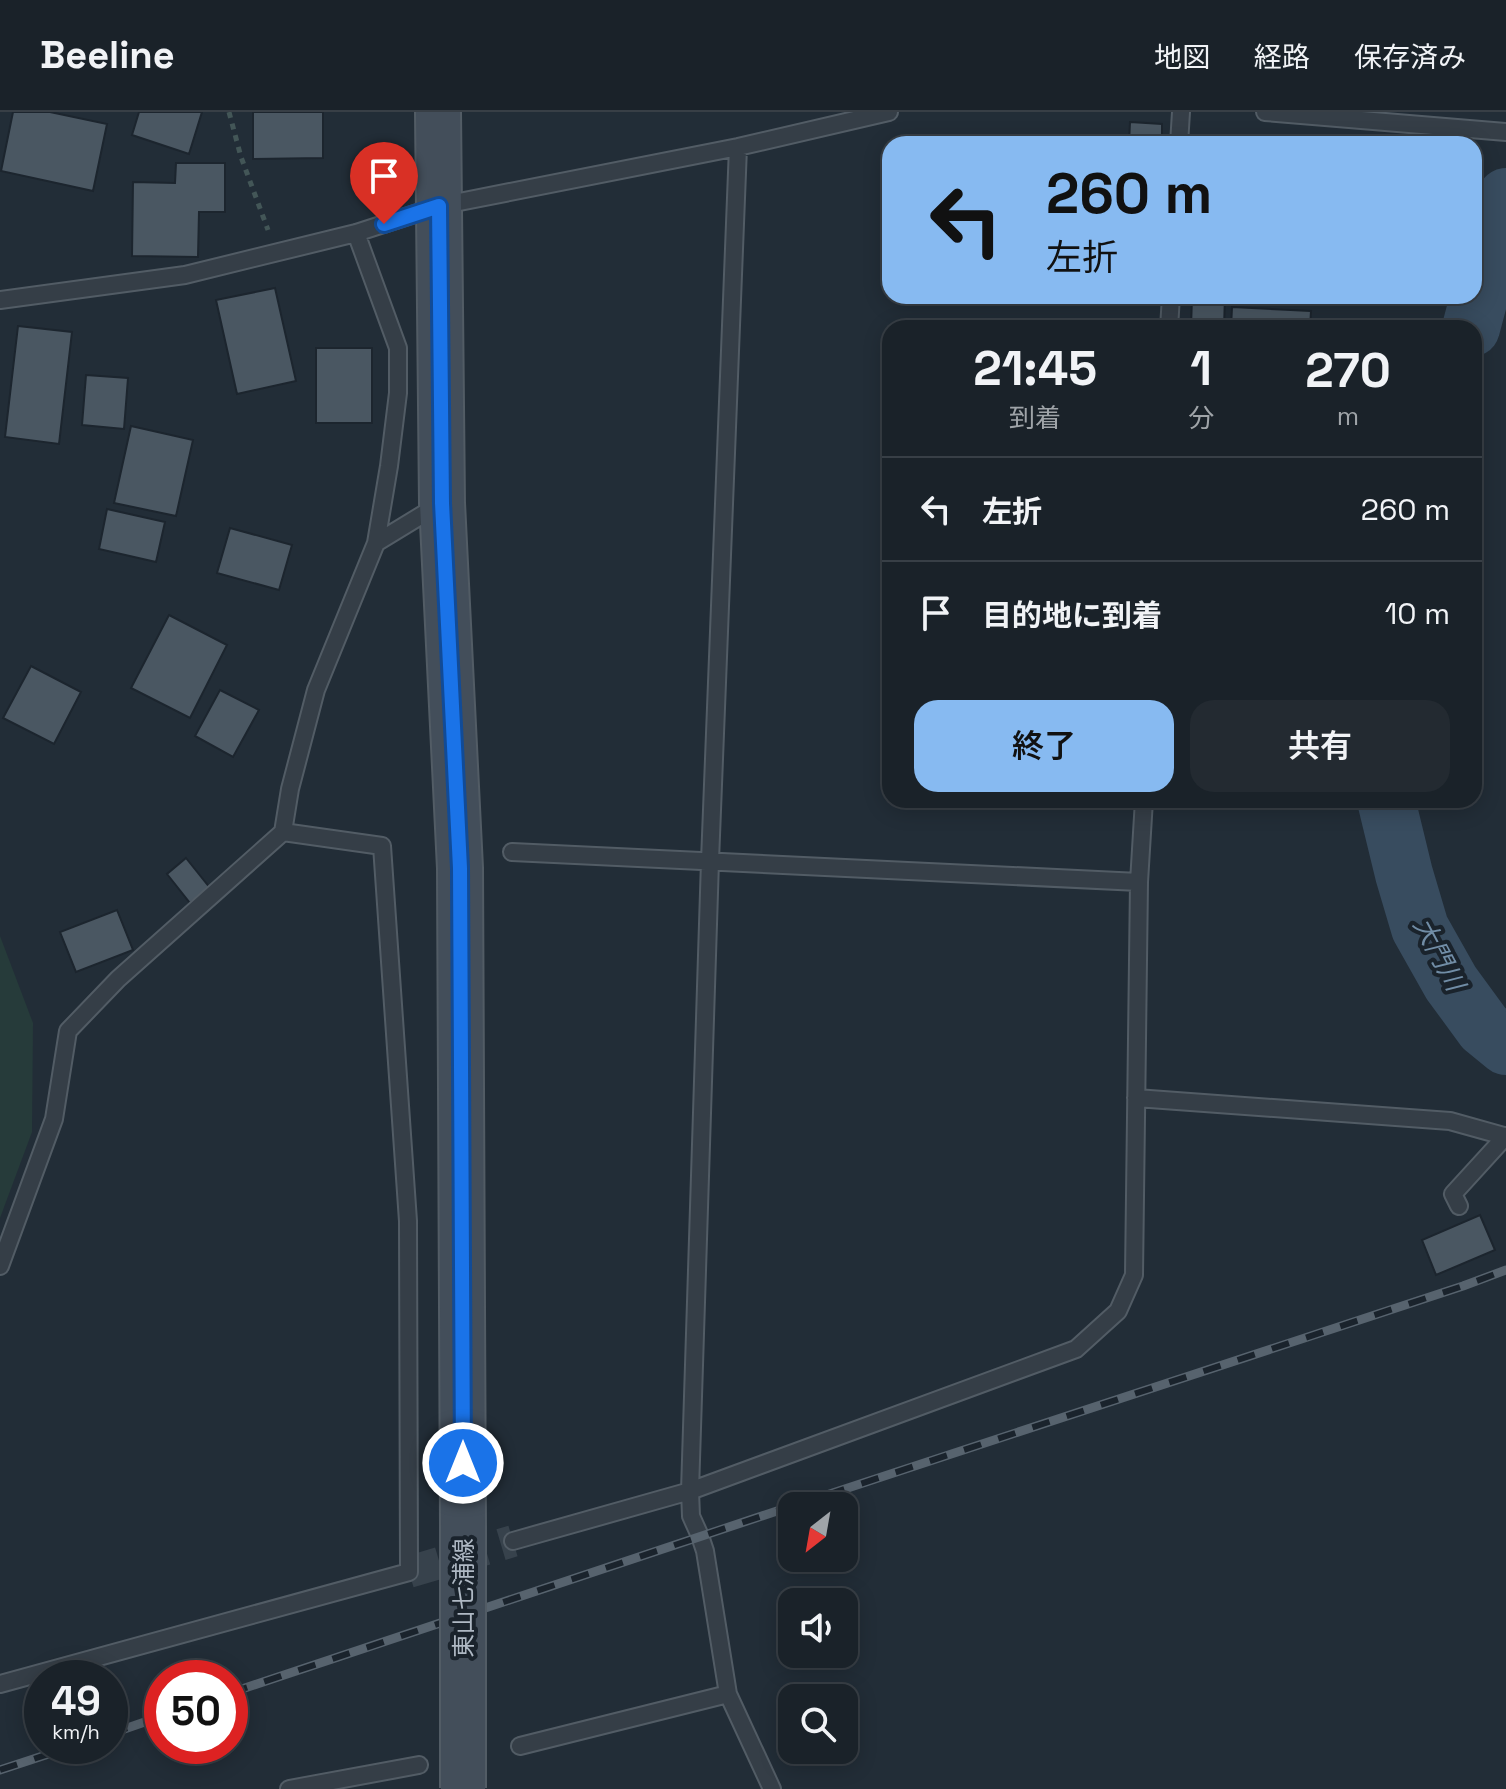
<!DOCTYPE html>
<html lang="ja">
<head>
<meta charset="utf-8">
<style>
	body { margin:0; font-family:"Space Grotesk","Noto Sans JP",sans-serif; background:#232a31; color:#f1f3f6; height:100vh; display:flex; flex-direction:column; font-size:30px; white-space:nowrap }
	* { box-sizing:border-box; margin:0 }
	p { font-size:26px; color:#9fa4a8 }
	.icon { flex:none; width:44px; height:44px; fill:none; stroke:currentColor; stroke-width:2; stroke-linecap:round; stroke-linejoin:round }
	.map { position:relative; flex:1; overflow:hidden }
	.side { position:absolute; left:882px; top:208px; width:600px; height:488px; display:flex; flex-direction:column; background:#1a2229; border-radius:24px; box-shadow:0 4px 20px #0003,0 0 0 2px #383f46 }
	.side>* { flex:none }
	.top-card { position:absolute; left:882px; top:24px; width:600px; height:168px; border-radius:24px; box-shadow:0 4px 20px #0003,0 0 0 2px #383f46; background:#87baf1; color:#111; overflow:hidden }
	.needle { width:52px; rotate:211deg }
	.buttons { position:absolute; left:778px; top:1380px; display:grid; gap:16px }
	.buttons a { display:grid; place-items:center; width:80px; height:80px; border-radius:16px; background:#1a2229; box-shadow:0 4px 20px #0003,0 0 0 2px #383f46; font-size:40px }
	.speed { position:absolute; left:24px; top:1548px; display:flex; gap:16px; font-size:40px; font-weight:700; text-align:center }
	.speed>* { display:grid; place-content:center; width:104px; height:104px; border-radius:50%; background:#1a2229; box-shadow:0 4px 20px #0003,0 0 0 2px #383f46; line-height:1 }
	.speed small { font-size:20px; font-weight:400 }
	.speed .limit { border:12px solid #d22; background:#fff; color:#111 }
	.pin { position:absolute; display:grid; place-items:center; width:68px; height:68px; color:#fff; margin:-82px -34px; border-radius:50% 50% 50% 0; rotate:-45deg; box-shadow:0 0 8px #0007 }
	.pin .icon { rotate:45deg }
	.me { position:absolute; width:88px; margin:-44px; rotate:0deg; stroke-linejoin:round; filter:drop-shadow(0 0 6px #0008) }
	.turn { display:flex; align-items:center; gap:28px; height:168px; padding:0 32px; font-size:36px }
	.turn .icon { width:104px; height:104px; stroke-width:2.5 }
	.turn b { display:block; font-size:56px; line-height:68px }
	.eta { display:flex; justify-content:space-evenly; align-items:center; height:136px; text-align:center }
	.eta b { font-size:48px; font-weight:600; line-height:56px }
	.cta { display:flex; gap:16px; margin-top:auto; padding:16px 32px }
	.cta a { flex:1; height:92px; border-radius:24px; background:#87baf1; color:#111; font-size:32px; font-weight:600; line-height:92px; text-align:center }
	.cta a+a { background:#232a31; color:#f1f3f6 }
	ul { padding:0; list-style:none }
	li { display:flex; align-items:center; gap:24px; height:104px; padding:0 32px; border-top:2px solid #383f46 }
	li div { flex:1 }
	li b { display:block; font-size:30px }
	li em { font-style:normal }
	header { display:flex; align-items:center; gap:48px; box-sizing:border-box; height:112px; padding:0 40px; background:#1a2229; border-bottom:2px solid #383f46 }
	header strong { font-size:38px }
	nav { display:flex; gap:44px; margin-inline-start:auto; font-size:28px }
	.map>svg:first-child { display:block }
	.green { fill:#263b3a }
	.lines { fill:none; stroke-linecap:round; stroke-linejoin:round }
	.river { stroke:#384c5f; stroke-width:58 }
	.building { fill:#4a5762; stroke:#1c252e; stroke-width:2 }
	.street-tunnel { stroke:#37424c; stroke-width:32; stroke-dasharray:32 16; stroke-linecap:butt }
	.lane-casing { stroke:#525c65; stroke-width:20 }
	.secondary-casing { stroke:#525c65; stroke-width:48 }
	.path { stroke:#435657; stroke-width:5; stroke-dasharray:6 6; stroke-linecap:butt }
	.lane { stroke:#353e47; stroke-width:16 }
	.secondary { stroke:#434e5a; stroke-width:44 }
	.rail-casing { stroke:#57636e; stroke-width:9 }
	.rail { stroke:#1a232c; stroke-width:6; stroke-dasharray:18; stroke-linecap:butt }
	.secondary-bridge-casing { stroke:#525c65; stroke-width:48; stroke-linecap:butt }
	.secondary-bridge { stroke:#434e5a; stroke-width:44 }
	.route-casing { stroke:#114b97; stroke-width:20 }
	.route { stroke:#1a73e8; stroke-width:14 }
	.labels { text-anchor:middle; dominant-baseline:central; stroke-width:8; stroke-linejoin:round; paint-order:stroke }
	.street-label { font-size:24px; fill:#afb9c4; stroke:#1a232c }
	.water-label { font-size:26px; font-style:italic; fill:#718da6; stroke:#1a232c }
</style>
</head>
<body>
<header>
<strong>Beeline</strong>
<nav><a>地図</a><a>経路</a><a>保存済み</a></nav>
</header>
<div class="map">
<svg width="1506" height="1677" viewBox="0 0 1506 1677">
	<rect width="100%" height="100%" fill="#222d37"/>
	<!-- green -->
	<path class="green" d="M0 824 33 911 32 1020 0 1106Z"/>
	<g class="lines">
		<!-- river -->
		<path class="river" d="M1471 216 1506 85
			M1386 688 1404 762 1420 816 1451 871 1484 916 1506 934"/>
	</g>
	<!-- building -->
	<path class="building" d="M13 0H50L107 12 93 79 1 59Z
		M139 0H202L189 42 132 23Z
		M253 0H323V46L253 47Z
		M1130 10 1162 12V32H1129Z
		M176 51H225V100H199L198 145 132 144 133 70 175 71Z
		M275 176 296 269 237 282 216 188Z
		M1192 184H1225L1224 216H1191Z
		M1232 195 1311 199 1310 216H1231Z
		M18 214 72 220 59 332 5 325Z
		M316 236H372V311H316Z
		M86 263 128 266 124 317 82 313Z
		M131 314 193 328 176 404 114 391Z
		M107 397 165 410 156 450 99 437Z
		M230 416 292 433 279 478 217 461Z
		M169 503 227 533 190 606 131 576Z
		M31 554 81 580 54 632 3 606Z
		M220 578 259 598 233 645 195 624Z
		M186 746 210 776 190 791 167 762Z
		M117 798 133 838 76 860 60 820Z
		M1480 1103 1495 1138 1436 1163 1422 1128Z"/>
	<g class="lines">
		<!-- street-tunnel -->
		<path class="street-tunnel" d="M409 1460 513 1429"/>
		<defs>
			<path id="lane" d="M1265 0 1506 20
				M1179 32 1181 0
				M738 35 710 749 690 1379 691 1404 700 1424 705 1439 728 1582 772 1677
				M0 188 185 163 356 121 439 94 738 35 889 0
				M1169 216 1171 184
				M376 431 440 392
				M512 740 1139 770
				M1136 986 1450 1009 1504 1024
				M1459 1094 1453 1082 1506 1024
				M0 1154 54 1007 68 919 118 867 283 720 290 677 316 578 376 431 389 354 398 281V236L356 121
				M513 1429 690 1379 1076 1237 1118 1199 1134 1163 1139 770 1144 688
				M0 1572 409 1460 408 1109 382 734 283 720
				M520 1634 728 1582
				M289 1677 419 1653"/>
			<path id="secondary" d="M438 0 442 391 460 756 463 1414"/>
		</defs>
		<!-- lane casing -->
		<use href="#lane" class="lane-casing"/>
		<!-- secondary casing -->
		<use href="#secondary" class="secondary-casing"/>
		<!-- path -->
		<path class="path" d="M229 0 241 45 268 118"/>
		<!-- lane -->
		<use href="#lane" class="lane"/>
		<!-- secondary -->
		<use href="#secondary" class="secondary"/>
		<defs>
			<path id="rail" d="M793 1394 1463 1174 1506 1158
				M230 1581 792 1394
				M110 1622 162 1604
				M0 1658 73 1634"/>
		</defs>
		<!-- rail casing -->
		<use href="#rail" class="rail-casing"/>
		<!-- rail -->
		<use href="#rail" class="rail"/>
		<defs>
			<path id="secondary-bridge" d="M463 1414V1676"/>
		</defs>
		<!-- secondary-bridge casing -->
		<use href="#secondary-bridge" class="secondary-bridge-casing"/>
		<!-- secondary-bridge -->
		<use href="#secondary-bridge" class="secondary-bridge"/>
	</g>
	<g class="lines">
		<defs>
			<path id="route" d="M384 112 439 94 442 391 460 756 463 1351"/>
		</defs>
		<!-- route casing -->
		<use href="#route" class="route-casing"/>
		<!-- route -->
		<use href="#route" class="route"/>
	</g>
	<g class="labels">
		<!-- street labels -->
		<g class="street-label">
			<text transform="translate(463 1486) rotate(-90)">東山七浦線</text>
		</g>
		<!-- water labels -->
		<g class="water-label">
			<text transform="translate(1439 842) rotate(62)">大門川</text>
		</g>
	</g>
</svg>
<div class="buttons">
<a><svg class="needle" viewBox="-14 -14 28 28"><path d="M0-13l5 13h-10z" fill="#e53935"/><path d="M0 13l5-13h-10z" fill="#9fa4a8"/></svg></a>
<a><svg class="icon" aria-label="sound" viewBox="0 0 24 24"><path d="M4 9h4l5-4v14l-5-4H4zM17 9q2 3 0 6"/></svg></a>
<a><svg class="icon" aria-label="search" viewBox="0 0 24 24"><circle cx="10" cy="10" r="6"/><path d="M15 15l6 6"/></svg></a>
</div>
<div class="speed"><div>49<small>km/h</small></div><div class="limit">50</div></div>
<div class="pin" style="left:384px;top:112px;background:#d93025"><svg class="icon" aria-label="arrive" viewBox="0 0 24 24"><path d="M6 21V4h12l-3 4 3 4H6"/></svg></div>
<svg class="me" style="left:463px;top:1351px" viewBox="-20 -20 40 40"><circle r="17" fill="#1a73e8" stroke="#fff" stroke-width="3"/><path d="M0-11L8 9 0 5-8 9z" fill="#fff"/></svg>
<div class="top-card">
<div class="turn"><svg class="icon" aria-label="left" viewBox="0 0 24 24"><path d="M17 20v-9H6M10 6l-5 5 5 5"/></svg><div><b>260 m</b>左折</div></div>
</div>
<section class="side">
<div class="eta">
<div><b>21:45</b><p>到着</p></div>
<div><b>1</b><p>分</p></div>
<div><b>270</b><p>m</p></div>
</div>
<ul>
<li><svg class="icon" aria-label="left" viewBox="0 0 24 24"><path d="M17 20v-9H6M10 6l-5 5 5 5"/></svg><div><b>左折</b></div><em>260 m</em></li>
<li><svg class="icon" aria-label="arrive" viewBox="0 0 24 24"><path d="M6 21V4h12l-3 4 3 4H6"/></svg><div><b>目的地に到着</b></div><em>10 m</em></li>
</ul>
<div class="cta"><a>終了</a><a>共有</a></div>
</section>
</div>
</body>
</html>
